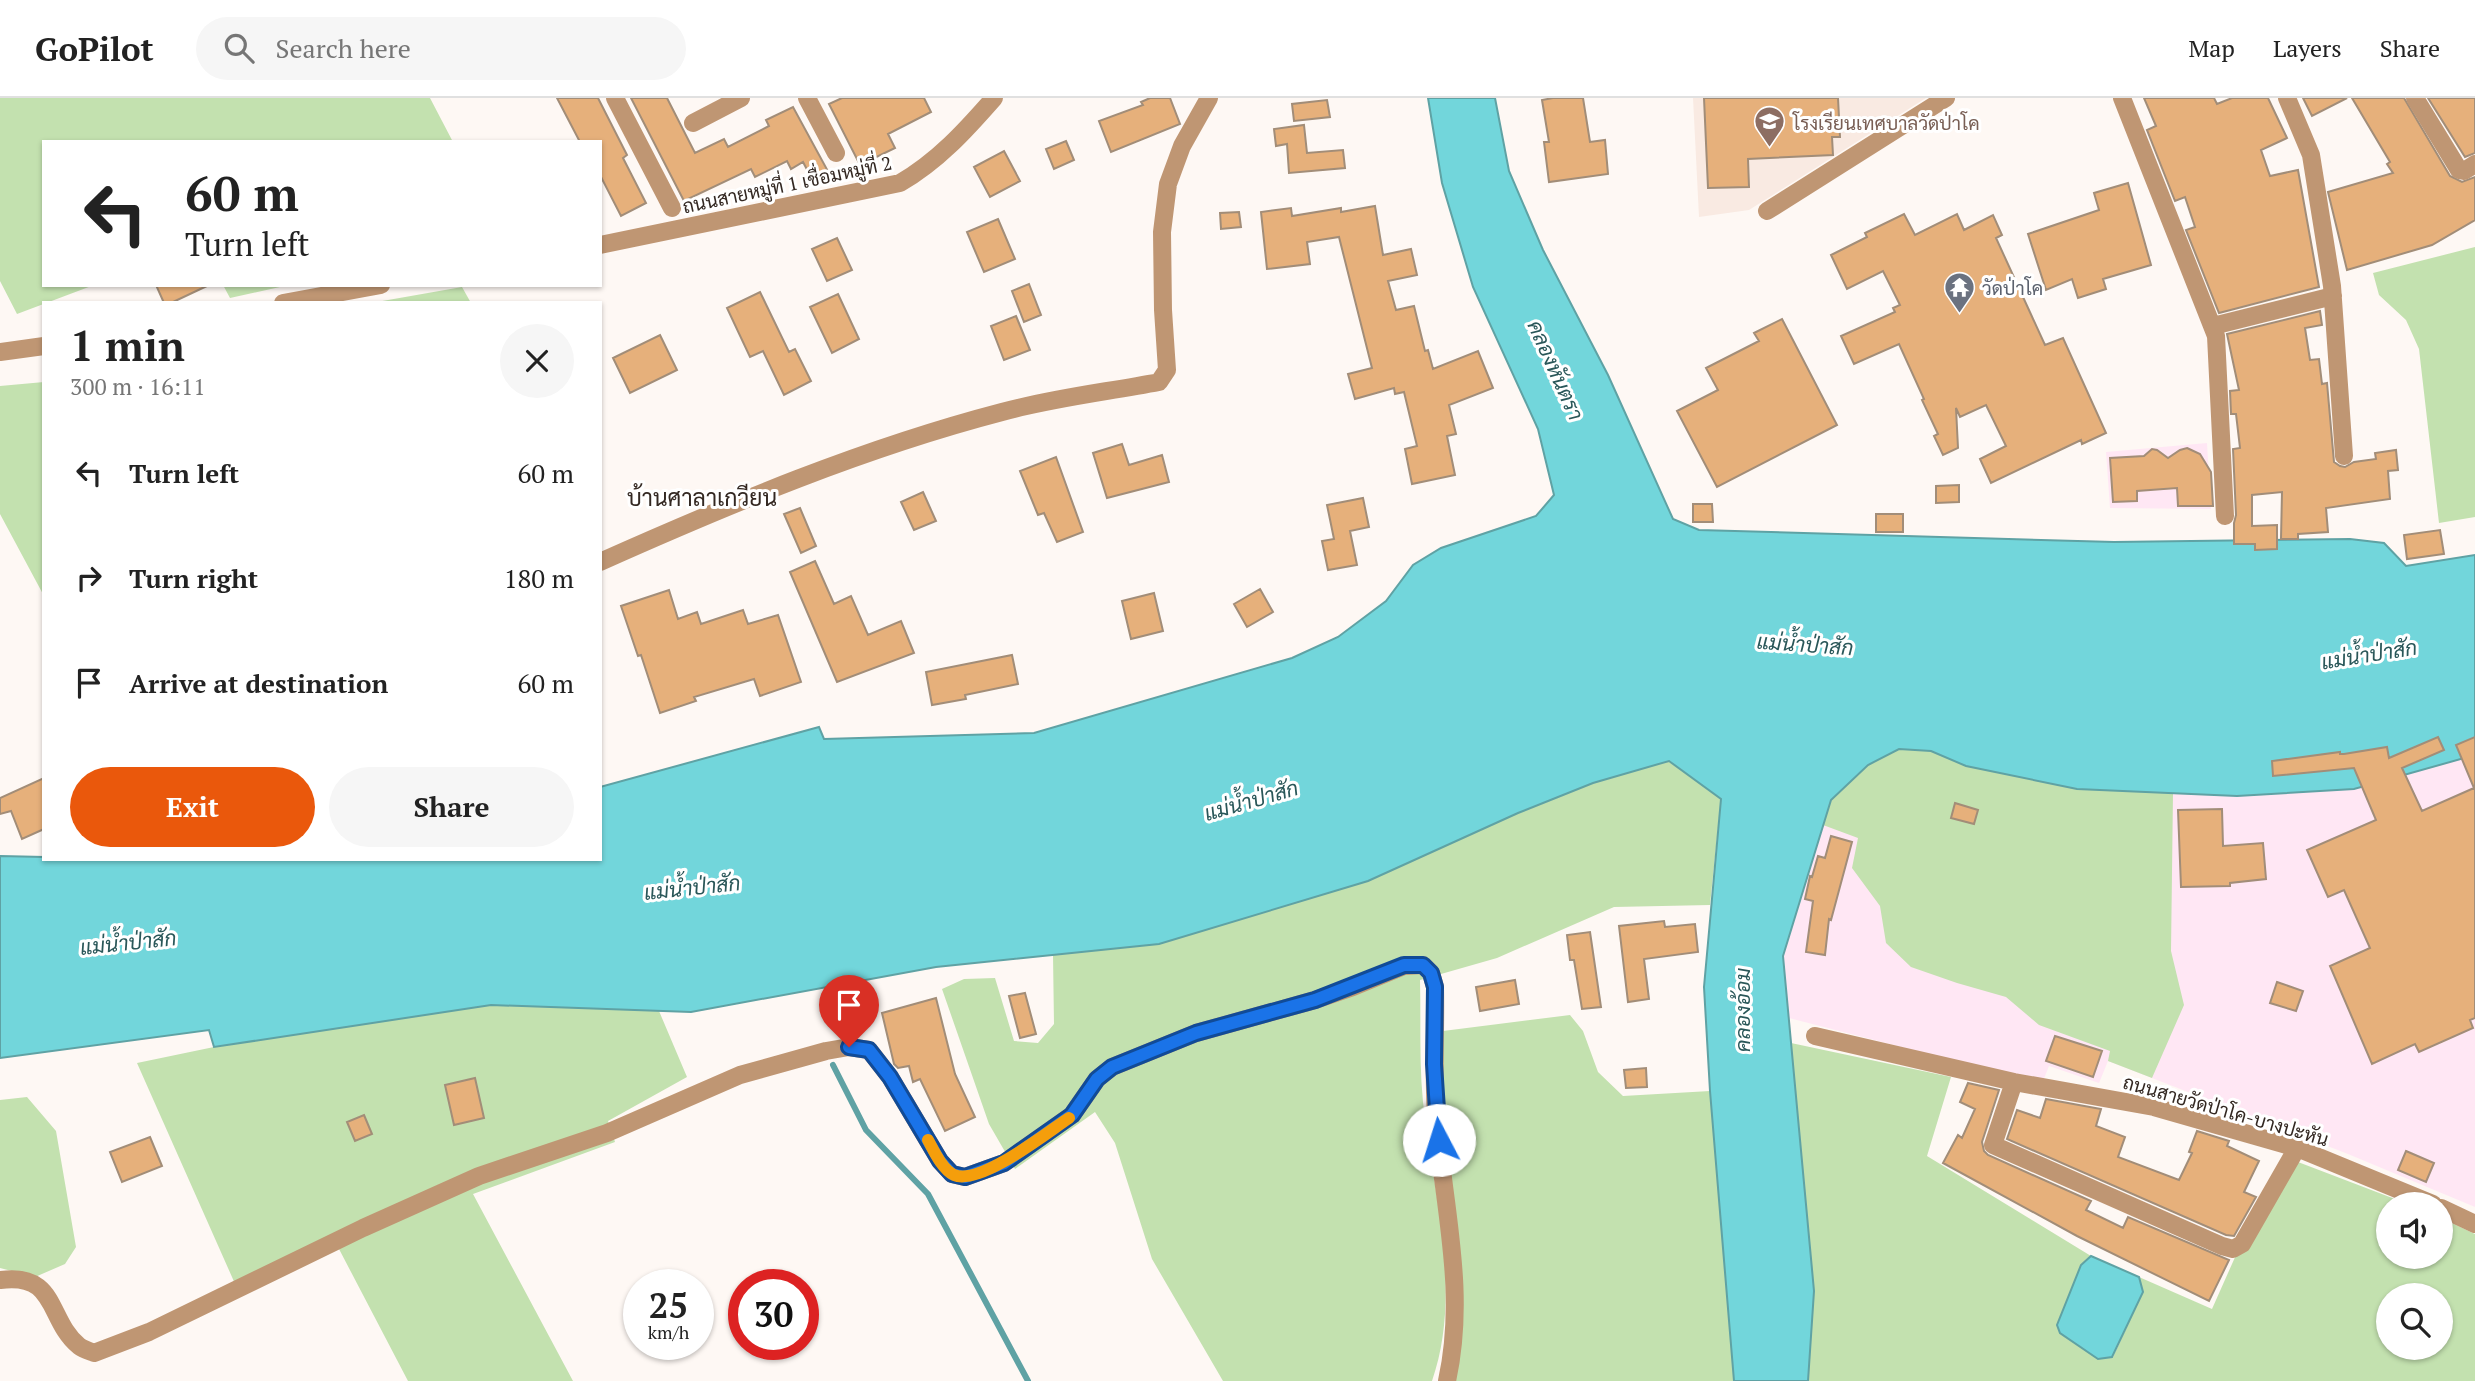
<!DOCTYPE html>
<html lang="en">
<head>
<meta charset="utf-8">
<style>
	body { margin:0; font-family:"PT Serif",Sarabun,serif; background:#f6f6f6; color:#222; height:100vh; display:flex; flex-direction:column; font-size:26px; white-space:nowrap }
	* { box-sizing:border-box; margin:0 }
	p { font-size:23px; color:#767676 }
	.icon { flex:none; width:38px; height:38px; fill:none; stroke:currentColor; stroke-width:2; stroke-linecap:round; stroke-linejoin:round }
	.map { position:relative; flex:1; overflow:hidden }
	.sheet { position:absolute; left:42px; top:203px; width:560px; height:560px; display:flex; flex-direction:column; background:#fff; border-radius:0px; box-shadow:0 2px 5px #0004 }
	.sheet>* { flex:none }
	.top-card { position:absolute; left:42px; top:42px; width:560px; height:147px; border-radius:0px; box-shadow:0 2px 5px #0004; background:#fff; color:#222; overflow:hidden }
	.tools { position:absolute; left:2376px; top:1094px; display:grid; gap:14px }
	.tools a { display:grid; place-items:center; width:77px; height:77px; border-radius:50%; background:#fff; box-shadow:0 2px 5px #0004; font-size:35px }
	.speed { position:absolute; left:623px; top:1171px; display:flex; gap:14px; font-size:35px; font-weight:700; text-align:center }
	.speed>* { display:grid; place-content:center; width:91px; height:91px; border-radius:50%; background:#fff; box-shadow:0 2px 5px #0004; line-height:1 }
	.speed small { font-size:18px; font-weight:400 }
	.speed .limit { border:10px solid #d22; background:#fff; color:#111 }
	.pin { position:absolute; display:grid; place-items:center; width:60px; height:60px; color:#fff; margin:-72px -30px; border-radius:50% 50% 50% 0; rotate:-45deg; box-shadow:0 0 7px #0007 }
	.pin .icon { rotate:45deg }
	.me { position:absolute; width:77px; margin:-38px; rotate:355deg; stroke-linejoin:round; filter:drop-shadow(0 0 5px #0008) }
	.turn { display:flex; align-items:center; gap:24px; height:147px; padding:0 28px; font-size:32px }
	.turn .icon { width:91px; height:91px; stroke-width:2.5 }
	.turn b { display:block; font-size:49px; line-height:60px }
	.round { display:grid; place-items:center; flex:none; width:74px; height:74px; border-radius:37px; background:#f6f6f6 }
	.headline { display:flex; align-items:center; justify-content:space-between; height:119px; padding:0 28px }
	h1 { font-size:42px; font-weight:800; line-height:52px }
	.cta { display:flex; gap:14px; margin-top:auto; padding:14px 28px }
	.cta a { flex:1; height:80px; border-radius:42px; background:#ea580c; color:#fff; font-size:28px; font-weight:800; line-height:80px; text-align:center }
	.cta a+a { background:#f6f6f6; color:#222 }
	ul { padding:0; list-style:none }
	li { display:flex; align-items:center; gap:21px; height:105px; padding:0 28px }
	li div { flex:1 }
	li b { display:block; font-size:26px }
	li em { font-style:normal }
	header { display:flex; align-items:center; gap:42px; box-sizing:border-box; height:98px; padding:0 35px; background:#fff; border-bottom:2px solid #e0e0e0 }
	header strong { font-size:33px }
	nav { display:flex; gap:38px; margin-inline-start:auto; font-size:24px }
	.search { width:490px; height:63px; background:#f6f6f6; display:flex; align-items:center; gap:18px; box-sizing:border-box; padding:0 24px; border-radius:38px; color:#767676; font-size:26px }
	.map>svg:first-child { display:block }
	.industrial { fill:#ffe7f4 }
	.built { fill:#f9eae2 }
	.green { fill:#c3e1af; fill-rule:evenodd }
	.water { fill:#72d6db; stroke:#5fa2a4; stroke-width:2 }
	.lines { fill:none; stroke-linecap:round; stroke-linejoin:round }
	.stream { stroke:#5fa2a4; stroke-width:6 }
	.building { fill:#e6b07b; stroke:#a28d78; stroke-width:2 }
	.minor { stroke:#bf9673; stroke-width:18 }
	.route-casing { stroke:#114b97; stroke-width:18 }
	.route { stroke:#1a73e8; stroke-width:12 }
	.slow { stroke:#f59e0b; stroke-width:12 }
	.labels { text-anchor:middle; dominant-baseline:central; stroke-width:6; stroke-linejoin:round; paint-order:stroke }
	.education-label { font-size:19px; fill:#785e54; stroke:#fff; text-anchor:start }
	.street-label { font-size:19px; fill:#332822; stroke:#fff }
	.worship-label { font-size:19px; fill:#5b616d; stroke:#fff; text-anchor:start }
	.water-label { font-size:21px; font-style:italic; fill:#2a5759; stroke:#fff }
	.quarter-label { font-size:23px; fill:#332822; stroke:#fff }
</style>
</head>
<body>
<header>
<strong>GoPilot</strong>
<div class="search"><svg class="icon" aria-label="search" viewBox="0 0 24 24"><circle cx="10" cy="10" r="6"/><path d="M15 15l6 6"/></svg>Search here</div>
<nav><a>Map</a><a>Layers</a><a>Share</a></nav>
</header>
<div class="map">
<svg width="2475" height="1283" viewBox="0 0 2475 1283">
	<rect width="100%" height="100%" fill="#fef8f4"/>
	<!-- industrial -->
	<path class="industrial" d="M2207 345 2211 411 2110 410 2106 354Z
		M2475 657V1109L2348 1056 2108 963 2099 985 2049 968 2043 983 2010 977 1789 920 1783 858 1830 702 2077 691 2237 698Z"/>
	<!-- built -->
	<path class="built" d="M1693 0H1926L1749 112 1699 119Z"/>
	<!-- green -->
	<path class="green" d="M0 0H430L453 44H44V187H94L17 216 0 183Z
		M2475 149V419L2439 425 2419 251 2406 222 2379 197 2373 175Z
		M223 187H289L230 200Z
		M462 189 471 205H371Z
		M44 284V498L0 416V288Z
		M1899 651 1931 653 1966 668 2077 691 2173 695 2171 853 2184 907 2152 980 2108 963 2110 953 2039 927 2006 899 1957 885 1911 869 1886 845 1880 808 1852 770 1858 740 1823 727 1830 702 1868 667Z
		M1668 663 1721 700 1710 807 1614 809 1497 860 1420 882C1421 922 1419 964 1423 1004 1433 1095 1463 1194 1432 1283H1223L1152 1161 1115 1045 1095 1014 1015 1071 989 1026 942 891 964 881 995 880 1014 943 1038 945 1054 926 1053 857 1159 846 1518 715 1593 685Z
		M491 907 659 913 687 979 608 1023 615 1044 473 1096 573 1283H408L339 1151 240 1197 137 965 214 949Z
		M1570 917 1583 933 1598 974 1623 998 1710 993 1734 1283H1450L1441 1006 1443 933Z
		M1791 945 1951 979 1927 1058 2091 1158 2081 1167 2098 1261 2113 1259 2143 1194 2139 1179 2212 1211 2236 1157 2298 1064 2408 1106H2389V1158H2441V1120L2475 1136V1283H1808L1814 1193ZM2389 1197H2441V1250H2389Z
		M27 999 56 1033 76 1149 65 1166 35 1179 0 1170V1002Z"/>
	<!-- water -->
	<path class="water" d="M1428 0H1495L1509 73 1543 152 1608 277 1673 421 1699 432 2114 444 2350 441 2384 445 2406 468 2475 457V657L2354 691 2237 698 2077 691 1966 668 1931 653 1899 651 1868 667 1831 702 1783 858 1814 1193 1808 1283H1734L1710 993 1704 889 1721 701 1669 663 1593 685 1518 715 1368 783 1159 846 936 869 691 914 491 907 214 949 209 932 0 960V758L44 759V761H600V689L819 629 824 641 1034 635 1292 560 1338 539 1386 503 1413 467 1441 450 1536 418 1554 397 1538 331 1473 189 1442 85Z
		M2091 1158 2139 1179 2143 1194 2112 1259 2098 1261 2060 1235 2057 1227 2081 1167Z"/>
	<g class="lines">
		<!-- stream -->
		<path class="stream" d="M833 967 866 1032 928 1096 1028 1283"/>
	</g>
	<!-- building -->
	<path class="building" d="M557 0H598L627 57 623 60 646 105 621 118 600 77V44H580Z
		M631 0H667L695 55 724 41 728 49 769 28 766 22 793 9 830 77 814 85 803 64 791 71 787 63 755 79 751 71 684 103Z
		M842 0H924L931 14 888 36 895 50 860 67 829 6Z
		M1150 0H1170L1180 26 1111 54 1099 23 1143 7 1141 4Z
		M1553 0H1583L1590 44 1605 42 1608 76 1549 84 1544 44H1549L1542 2Z
		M1704 0H1838L1840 39H1832L1833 57 1748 61 1749 89 1708 90Z
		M2144 0H2214L2217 6 2232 0H2268L2287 40 2261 52 2270 78 2298 72 2319 189 2219 215 2186 132 2195 129 2185 99 2175 103 2147 32 2156 28Z
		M2303 0H2347L2312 18Z
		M2352 0H2404L2450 78 2462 84 2475 79V122L2432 147 2347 172 2328 94 2393 75 2387 66 2390 64Z
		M2428 0H2475V55L2465 59Z
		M1327 2 1330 19 1294 23 1292 6Z
		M1304 27 1307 55 1343 52 1345 70 1289 75 1287 46 1276 48 1274 31Z
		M1066 43 1074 62 1054 71 1046 51Z
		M1004 53 1020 83 990 99 974 69Z
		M2128 85 2151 167 2103 181 2106 191 2078 200 2072 181 2046 192 2028 136 2099 112 2094 95Z
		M1375 108 1383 157 1411 151 1417 177 1388 183 1396 212 1414 208 1425 253 1428 252 1433 271 1478 253 1493 290 1449 307 1456 336 1447 338 1455 377 1412 386 1405 351 1417 348 1404 294 1395 296 1394 290 1355 301 1348 276 1372 270 1339 139 1307 144 1310 166 1267 171 1261 114 1291 110 1292 118 1341 110V114Z
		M1239 114 1241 129 1221 131 1220 115Z
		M1904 116 1915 137 1957 116 1964 132 1993 117 2002 137 1996 140 2045 247 2063 240 2106 335 2082 346 2081 342 1991 385 1980 361 2006 348 1986 307 1960 319 1956 310 1958 350 1943 357 1934 338 1938 336 1922 302 1924 301 1899 246 1854 266 1841 238 1895 214 1893 210 1900 207 1883 173 1847 191 1831 157 1867 139 1865 135Z
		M998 121 1015 161 984 174 967 134Z
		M837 140 852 172 827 183 812 151Z
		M1029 186 1041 217 1024 224 1012 193Z
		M156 187H209L171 205H164Z
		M760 194 789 254 795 251 811 283 784 297 763 253 750 259 727 210Z
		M838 196 859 241 832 255 810 209Z
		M2320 213 2322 227 2305 230 2310 262 2319 261 2322 286 2327 285 2334 364 2340 368 2345 369 2354 364 2376 361 2375 355 2396 352 2398 372 2388 373 2390 401 2326 410 2328 434 2298 436V441H2281L2282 394 2252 397V428L2277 427V451L2255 452V446H2234V425L2236 417 2233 351 2240 350 2236 316H2231L2230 293 2239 292 2227 236Z
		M1016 218 1030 252 1004 262 991 228Z
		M1782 221 1837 327 1717 389 1677 313 1718 292 1706 270 1759 243 1754 235Z
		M660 237 677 272 630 295 613 260Z
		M1122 346 1129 367 1162 357 1169 384 1107 400 1093 355Z
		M2187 350 2200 356 2211 374 2213 408H2178L2177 390 2137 393V403L2113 404 2110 360 2144 358 2152 351 2157 352 2168 360 2180 352Z
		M1056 359 1083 434 1057 444 1044 415 1038 417 1020 373Z
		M1959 387V404L1936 405V388Z
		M923 394 936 423 914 432 901 404Z
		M1363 400 1369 429 1350 433 1357 467 1328 472 1322 443 1334 441 1327 407Z
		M1693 406H1712L1713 424H1693Z
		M800 410 816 448 801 455 784 416Z
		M1876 416H1903V434H1876Z
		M2440 432 2444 456 2407 461 2404 437Z
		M815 463 834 506 851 498 868 537 901 523 914 555 837 584 790 474Z
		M1260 491 1273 514 1247 529 1234 506Z
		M669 492 678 521 697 514 701 526 743 512 748 526 778 517 801 584 760 598 754 581 694 599 696 603 660 615 641 557 638 558 621 508Z
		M1154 495 1163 533 1131 541 1122 503Z
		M1012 557 1018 586 965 597 966 601 932 607 926 574Z
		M2438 639 2444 652 2402 670 2422 713 2474 690 2456 647 2475 639V920L2470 922 2473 930 2419 954 2415 946 2372 966 2330 868 2370 850 2344 792 2328 799 2307 752 2376 722 2354 670 2273 678 2272 663 2340 654V656H2344L2387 649 2389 660Z
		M44 680V731L22 741 11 713 0 716V700Z
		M1955 705 1978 712 1974 726 1951 720Z
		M2222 711 2223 748 2263 745 2266 781 2230 785V788L2181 789 2178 712Z
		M1831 738 1852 744 1831 822 1829 821 1825 857 1806 854 1813 803 1805 801 1810 778 1812 779 1818 758 1825 760Z
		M1664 823 1665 829 1695 826 1698 854 1644 861 1649 901 1628 904 1619 828Z
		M1590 834 1601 909 1582 911 1574 862H1570L1567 837Z
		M1515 882 1519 906 1480 913 1476 889Z
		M2277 884 2303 893 2296 913 2270 905Z
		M1025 895 1036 936 1020 940 1009 898Z
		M936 900 955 976 975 1019 945 1033 920 981 913 984 909 968 898 970 894 966 882 915Z
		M2055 938 2102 953 2093 979 2046 963Z
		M1646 970 1647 989 1626 990 1624 972Z
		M475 980 484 1020 454 1027 445 987Z
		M1968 985 1999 992 1982 1044 1984 1053 1988 1057 2091 1103 2086 1112 2123 1130 2128 1119 2229 1162 2209 1203 2077 1138 1943 1065 1958 1037 1962 1040 1975 1011 1960 1004Z
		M2046 1001 2101 1011 2096 1028 2125 1039 2118 1059 2179 1082 2192 1055 2189 1054 2197 1033 2229 1043 2227 1048 2259 1063 2244 1094 2256 1099 2234 1138 2226 1137 2007 1041 2017 1012 2040 1020Z
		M364 1017 372 1036 355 1043 347 1024Z
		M150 1039 162 1068 122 1084 110 1054Z
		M2406 1053 2434 1065 2426 1084 2398 1072Z"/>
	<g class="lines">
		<!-- minor -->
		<path class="minor" d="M615 0 672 110
			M807 0 836 55
			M2122 0 2216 238 2225 418
			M2287 0 2311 57 2332 188 2344 358
			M2415 0 2459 72 2464 73 2475 66
			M693 25 741 0
			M1767 113 1946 0
			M600 147 900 85C938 63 966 32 994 0
			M283 205 381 187
			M2213 228 2333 198
			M0 254 44 248
			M600 464C730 406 864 350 1002 314 1053 300 1107 294 1159 284L1167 272 1163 212 1162 134 1168 86 1182 48 1209 0
			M1815 938 2014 984 2154 1009 2297 1050 2433 1106
			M2014 984 1993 1047 2222 1148 2233 1151 2242 1146 2297 1050
			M2441 1110 2475 1126
			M0 1182C58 1174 47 1222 79 1248 83 1251 89 1253 94 1255L149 1234 363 1130 479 1078 607 1035 740 977 826 953 849 949 869 952 890 979 940 1063 952 1076 965 1079 1004 1065 1072 1017 1097 981 1112 969 1196 935 1315 902 1353 889 1404 868 1423 867 1431 875 1435 889C1436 932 1433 974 1436 1017 1443 1108 1467 1192 1447 1283"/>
	</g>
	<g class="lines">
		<defs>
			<path id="route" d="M849 949 869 952 890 979 940 1063 952 1076 965 1079 1004 1065 1072 1017 1097 981 1112 969 1196 935 1315 902 1404 867H1423L1431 875 1435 889 1434 966 1439 1042"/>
		</defs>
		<!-- route casing -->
		<use href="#route" class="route-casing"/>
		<!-- route -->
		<use href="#route" class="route"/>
		<!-- slow -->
		<path class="slow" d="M928 1042C934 1053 942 1071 954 1077 980 1088 1046 1035 1069 1020"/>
	</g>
	<!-- icons -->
	<defs>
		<symbol id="school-pin" viewBox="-11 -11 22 30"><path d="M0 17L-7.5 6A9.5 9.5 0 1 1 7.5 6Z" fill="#8d6e63" stroke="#fff"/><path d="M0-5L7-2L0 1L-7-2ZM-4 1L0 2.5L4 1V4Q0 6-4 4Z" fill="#fff"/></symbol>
		<symbol id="temple-pin" viewBox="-11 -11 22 30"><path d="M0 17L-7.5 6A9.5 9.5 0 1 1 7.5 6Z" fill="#6b7280" stroke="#fff"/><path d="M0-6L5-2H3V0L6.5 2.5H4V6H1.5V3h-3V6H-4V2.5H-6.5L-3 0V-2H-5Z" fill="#fff"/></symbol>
	</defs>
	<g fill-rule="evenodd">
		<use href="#school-pin" x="1752" y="6" width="35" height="47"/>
		<use href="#temple-pin" x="1942" y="172" width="35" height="47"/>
	</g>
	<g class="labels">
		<!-- education labels -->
		<g class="education-label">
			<text x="1793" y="24">โรงเรียนเทศบาลวัดป่าโค</text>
		</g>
		<!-- street labels -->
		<g class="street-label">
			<text transform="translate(787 86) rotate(-12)">ถนนสายหมู่ที่ 1 เชื่อมหมู่ที่ 2</text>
			<text transform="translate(2226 1012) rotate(16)">ถนนสายวัดป่าโค-บางปะหัน</text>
		</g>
		<!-- worship labels -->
		<g class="worship-label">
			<text x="1982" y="189">วัดป่าโค</text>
		</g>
		<!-- water labels -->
		<g class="water-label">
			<text transform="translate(1556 272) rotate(66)">คลองหันตรา</text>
			<text transform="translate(1805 546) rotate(4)">แม่น้ำป่าสัก</text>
			<text transform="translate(2369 556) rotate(-9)">แม่น้ำป่าสัก</text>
			<text transform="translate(1251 702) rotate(-16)">แม่น้ำป่าสัก</text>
			<text transform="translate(692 789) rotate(-6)">แม่น้ำป่าสัก</text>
			<text transform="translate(128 844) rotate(-6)">แม่น้ำป่าสัก</text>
			<text transform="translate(1742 912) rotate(-90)">คลองอ้อม</text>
		</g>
		<!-- quarter labels -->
		<g class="quarter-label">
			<text x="702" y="399">บ้านศาลาเกวียน</text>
		</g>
	</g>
</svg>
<div class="tools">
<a><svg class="icon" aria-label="sound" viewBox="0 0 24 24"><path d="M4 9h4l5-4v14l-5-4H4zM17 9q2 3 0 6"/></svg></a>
<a><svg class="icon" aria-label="search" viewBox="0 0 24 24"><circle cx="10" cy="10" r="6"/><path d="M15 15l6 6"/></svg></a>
</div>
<div class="speed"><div>25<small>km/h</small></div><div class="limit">30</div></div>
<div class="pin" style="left:849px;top:949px;background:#d93025"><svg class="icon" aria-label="arrive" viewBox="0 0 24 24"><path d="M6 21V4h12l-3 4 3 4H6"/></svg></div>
<svg class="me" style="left:1439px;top:1042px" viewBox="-20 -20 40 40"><circle r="19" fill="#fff"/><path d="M0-13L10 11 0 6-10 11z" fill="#1a73e8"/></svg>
<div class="top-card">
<div class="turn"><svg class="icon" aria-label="left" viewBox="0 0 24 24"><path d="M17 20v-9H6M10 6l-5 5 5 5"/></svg><div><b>60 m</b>Turn left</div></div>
</div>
<section class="sheet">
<div class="headline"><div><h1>1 min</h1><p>300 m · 16:11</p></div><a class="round"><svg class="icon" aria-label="close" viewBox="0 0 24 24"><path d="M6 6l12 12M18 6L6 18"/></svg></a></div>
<ul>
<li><svg class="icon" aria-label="left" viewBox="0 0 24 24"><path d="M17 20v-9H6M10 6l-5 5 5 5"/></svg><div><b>Turn left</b></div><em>60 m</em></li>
<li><svg class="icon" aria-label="right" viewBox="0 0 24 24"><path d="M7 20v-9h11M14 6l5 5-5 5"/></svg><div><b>Turn right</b></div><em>180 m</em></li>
<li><svg class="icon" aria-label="arrive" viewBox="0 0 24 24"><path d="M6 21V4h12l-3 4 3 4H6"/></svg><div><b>Arrive at destination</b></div><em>60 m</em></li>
</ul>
<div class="cta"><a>Exit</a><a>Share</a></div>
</section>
</div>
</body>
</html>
